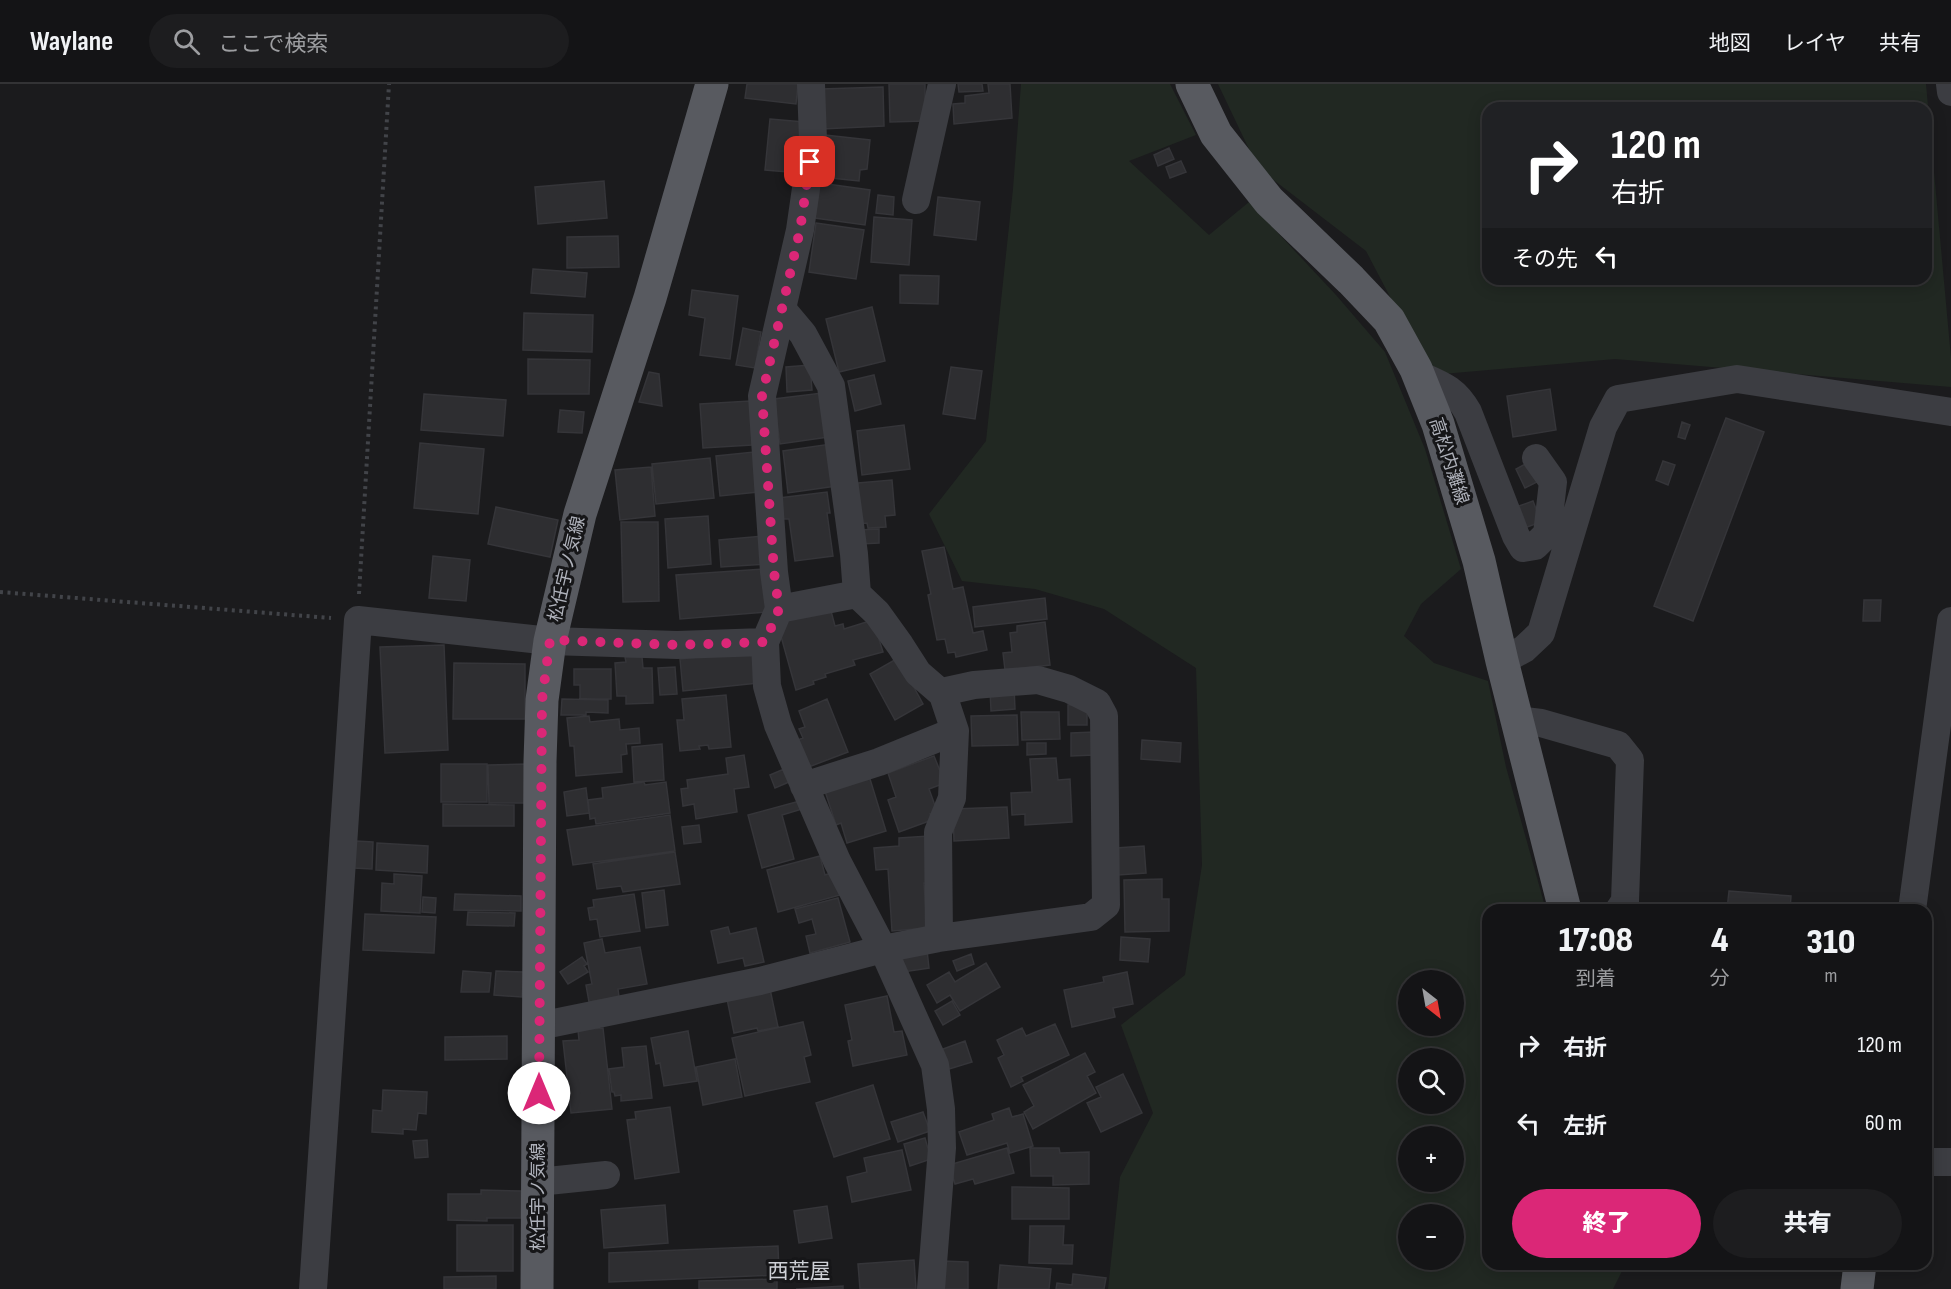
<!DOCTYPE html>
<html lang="ja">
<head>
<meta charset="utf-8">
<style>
	body { margin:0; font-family:"Sofia Sans Condensed","Noto Sans JP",sans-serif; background:#1d1d1f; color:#f1f3f6; height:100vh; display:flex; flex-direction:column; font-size:22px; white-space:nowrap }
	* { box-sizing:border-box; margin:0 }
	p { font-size:20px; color:#9d9ea1 }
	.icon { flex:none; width:33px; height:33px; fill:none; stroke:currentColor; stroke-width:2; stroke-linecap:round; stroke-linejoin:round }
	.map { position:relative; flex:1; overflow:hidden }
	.drawer { position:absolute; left:1482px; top:820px; width:450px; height:366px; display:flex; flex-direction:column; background:#141416; border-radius:18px; box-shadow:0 3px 15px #0003,0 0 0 2px #333335 }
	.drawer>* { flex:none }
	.top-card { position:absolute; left:1482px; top:18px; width:450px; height:183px; border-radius:18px; box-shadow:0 3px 15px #0003,0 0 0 2px #333335; background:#202124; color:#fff; overflow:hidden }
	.needle { width:39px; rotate:149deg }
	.buttons { position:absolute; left:1398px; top:886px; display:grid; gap:12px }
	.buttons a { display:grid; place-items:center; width:66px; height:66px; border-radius:50%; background:#141416; box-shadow:0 3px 15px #0003,0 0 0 2px #333335; font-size:30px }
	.pin { position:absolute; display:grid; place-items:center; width:51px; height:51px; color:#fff; margin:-26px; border-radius:12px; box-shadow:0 3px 9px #0006 }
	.me { position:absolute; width:66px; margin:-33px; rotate:0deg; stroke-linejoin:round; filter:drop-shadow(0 0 4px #0008) }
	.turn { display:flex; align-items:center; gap:21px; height:126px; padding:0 30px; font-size:27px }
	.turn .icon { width:78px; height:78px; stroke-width:2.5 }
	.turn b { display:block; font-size:42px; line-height:51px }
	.then { display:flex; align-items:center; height:57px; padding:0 30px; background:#0003; gap:12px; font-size:22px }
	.eta { display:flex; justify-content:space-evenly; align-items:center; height:102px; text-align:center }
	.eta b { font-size:36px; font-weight:800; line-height:42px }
	.primary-button { display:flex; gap:12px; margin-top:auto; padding:12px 30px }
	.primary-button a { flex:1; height:69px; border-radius:36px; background:#db2777; color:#fff; font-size:24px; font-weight:800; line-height:69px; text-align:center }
	.primary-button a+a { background:#1d1d1f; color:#f1f3f6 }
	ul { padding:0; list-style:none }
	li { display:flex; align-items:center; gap:18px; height:78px; padding:0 30px }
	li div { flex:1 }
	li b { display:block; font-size:22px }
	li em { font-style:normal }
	header { display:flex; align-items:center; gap:36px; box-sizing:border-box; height:84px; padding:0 30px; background:#141416; border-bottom:2px solid #333335 }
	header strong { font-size:28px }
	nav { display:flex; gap:33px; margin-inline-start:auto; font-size:21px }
	.search { width:420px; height:54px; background:#1d1d1f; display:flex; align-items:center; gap:15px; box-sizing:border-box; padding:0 21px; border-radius:33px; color:#9d9ea1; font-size:22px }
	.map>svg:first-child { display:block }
	.green { fill:#212822; fill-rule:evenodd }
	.building { fill:#2e2e31; stroke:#353539; stroke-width:1.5 }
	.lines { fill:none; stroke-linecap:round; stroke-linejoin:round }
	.path { stroke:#424449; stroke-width:4; stroke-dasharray:3 4.5; stroke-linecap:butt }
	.minor { stroke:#3c3d42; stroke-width:28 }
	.major { stroke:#585a60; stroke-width:33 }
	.route { stroke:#db2777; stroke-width:10; stroke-dasharray:0 18 }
	.labels { text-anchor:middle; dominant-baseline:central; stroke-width:6; stroke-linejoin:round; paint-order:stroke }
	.street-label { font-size:18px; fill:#afb2bb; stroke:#161618 }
	.quarter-label { font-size:21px; fill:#cfd1d7; stroke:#161618 }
</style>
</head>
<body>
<header>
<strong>Waylane</strong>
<div class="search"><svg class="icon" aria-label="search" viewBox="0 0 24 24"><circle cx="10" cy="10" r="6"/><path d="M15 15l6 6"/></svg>ここで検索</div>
<nav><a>地図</a><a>レイヤ</a><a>共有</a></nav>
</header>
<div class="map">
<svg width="1951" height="1205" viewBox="0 0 1951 1205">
	<rect width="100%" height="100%" fill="#1b1b1d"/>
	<!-- green -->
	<path class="green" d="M1021 0H1170L1196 51 1129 77 1209 151 1249 118 1336 211 1385 268 1425 365 1461 485 1421 520 1404 552 1434 579 1488 597 1506 683 1546 826H1488V1180L1625 1181 1613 1205H1108L1120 1093 1153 1029 1121 941 1185 891 1202 781 1196 584 1104 525 1035 505 962 497 929 430 986 357 1013 105ZM1408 897H1454V942H1408ZM1408 975H1454V1020H1408ZM1408 1053H1454V1098H1408ZM1408 1131H1454V1176H1408Z
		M1218 0H1926L1951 274V303L1615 275 1431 291 1366 167 1258 84ZM1488 24H1926V195H1488Z"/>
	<!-- building -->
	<path class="building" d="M747 0H798L796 20 745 14Z
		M889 0H925V37L890 38Z
		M958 0H982L983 7 959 8Z
		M988 0H1010L1012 34 954 40 953 20 965 19V12L989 9Z
		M883 3 884 42 822 45 821 5Z
		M770 35 804 38 800 89 765 86Z
		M825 51 870 56 867 85 860 86 859 97 821 93Z
		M1169 64 1174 75 1158 82 1154 71Z
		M1181 77 1186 88 1170 94 1166 83Z
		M604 97 607 134 538 140 535 103Z
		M820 99 870 106 865 141 815 134Z
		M878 111 894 113 893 131 876 129Z
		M938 113 980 118 976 156 934 151Z
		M874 133 912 136 909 181 871 178Z
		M816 139 864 146 856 195 809 188Z
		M618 152 619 183 567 184V153Z
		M533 185 587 189 585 213 531 209Z
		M900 191 939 192 938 220 900 219Z
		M692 206 738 212 730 275 700 271 705 234 689 231Z
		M872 223 885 277 839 288 826 235Z
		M524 229 593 231 592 268 523 266Z
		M743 244 761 248 755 284 736 281Z
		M528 275 590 276 589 310H528Z
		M810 281 812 306 787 308 786 283Z
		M951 283 982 287 975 335 943 330Z
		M649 288 659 290 662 322 639 318Z
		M874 291 881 320 855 327 848 297Z
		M1550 305 1556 346 1513 353 1507 312Z
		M822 309 828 353 780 360 774 315Z
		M424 310 506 316 503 352 421 346Z
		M750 317 752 361 703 364 700 320Z
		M560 326 584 328 582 349 558 348Z
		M1726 334 1764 348 1693 537 1654 522Z
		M1682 338 1690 341 1685 355 1678 353Z
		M904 341 910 385 862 391 857 347Z
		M420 359 484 365 478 430 414 424Z
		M831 360 836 402 788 409 783 367Z
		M754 368 758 408 720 412 716 372Z
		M710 374 714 414 656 420 652 380Z
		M1663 377 1675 381 1668 401 1656 396Z
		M1529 378 1539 397 1525 404 1516 385Z
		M651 383 655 432 620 436 615 386Z
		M892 396 895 431 885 432 886 443 868 444 867 439 856 440 858 399Z
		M827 408 830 429H827L833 472 795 477 789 435H782L779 414Z
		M1533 417 1541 438 1527 443 1519 422Z
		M496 423 558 436 550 473 488 460Z
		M708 432 711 480 668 484 665 435Z
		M621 438H658L659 517 623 518Z
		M879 445V459L860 460 859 446Z
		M765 452 767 480 721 483 719 456Z
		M944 463 953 505 963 503 973 549 983 547 987 566 956 573 955 568 948 569 945 555 937 556 928 511 931 510 922 467Z
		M433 472 470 476 466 517 429 514Z
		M764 485 767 528 680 535 676 491Z
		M1045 514 1047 535 975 543 973 523Z
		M1864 516H1881L1880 537H1863Z
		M831 527 835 542 843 540 844 545 873 536 883 568 853 576 855 581 825 590 826 593 813 597 814 600 796 606 777 538Z
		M1045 538 1050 581 1005 586 1003 569 1012 568 1010 549 1017 548V542Z
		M444 561 448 666 385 669 380 563Z
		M755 567 758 599 683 607 680 575Z
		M625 573H642L643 584H652L653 619 626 620V612H617L615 579 626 578Z
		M898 574 923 620 895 636 870 590Z
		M454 579 525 580V635H453Z
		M675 583 677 610 660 611 658 584Z
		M574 585H611V615H580V601H574Z
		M1014 603 1015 625 991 627 990 605Z
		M726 611 731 663 709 665 708 661 699 662 700 665 680 667 677 636H684L682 615Z
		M562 615 608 616V629L586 628V631H561Z
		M827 615 848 668 806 684 795 657 803 654 799 645 805 643 799 627Z
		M1087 620V641H1068V621Z
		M1021 628H1059L1060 655 1022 656Z
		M1017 631 1018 661 972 662 971 632Z
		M589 632 590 638 619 635 620 646 639 644 640 659 626 660 627 670 621 671 622 688 576 692 574 662H570L567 634Z
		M1094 648V671L1071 672V649Z
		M1142 656 1181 659 1180 678 1141 675Z
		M1027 659H1046V670L1027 671Z
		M662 660 664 696 634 698 632 663Z
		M744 671 749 703 734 705 737 728 696 735 694 720 683 722 681 705 688 704 687 696 728 690 726 674Z
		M934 672 945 699 929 705 937 727 930 730 932 736 899 748 888 716 896 713 888 689Z
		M1056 674 1058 696 1070 695 1072 738 1025 741V730L1012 731 1011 709 1032 708 1030 675Z
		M441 680H487V718H441Z
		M526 680V719H489L488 681Z
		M784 685 789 698 775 704 770 691Z
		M870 695 886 747 847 759 841 739 836 741 824 704Z
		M644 698 645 701 666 698 670 729 596 740 595 734 590 735 588 716 603 714 602 704Z
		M586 704 589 729 567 732 564 708Z
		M800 717 802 725 782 731 794 775 762 784 748 731Z
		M443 720 514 721V742H443Z
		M1007 723 1009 754 954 757 953 725Z
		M670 731 675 767 573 781 567 746Z
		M699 741 701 758 684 760 682 743Z
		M929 752 928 799H924L927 844 892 847 888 785 876 786 874 764 899 762V754Z
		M356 757 373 758 372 785 354 784Z
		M377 759 428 762 427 789 376 786Z
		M1144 762 1146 789 1118 791 1116 764Z
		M675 768 680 800 623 808 621 802 597 805 593 780Z
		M820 772 825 791 834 788 840 811 778 828 767 786Z
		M394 790 422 792 420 829 381 827 382 799 394 800Z
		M1162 795V815H1169V847L1125 848 1124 796Z
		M664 806 668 841 646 844 642 809Z
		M1729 807 1791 812 1790 826H1727Z
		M455 810 521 812V827L454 826Z
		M634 810 640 847 600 853 597 835 590 836 588 824 594 823 593 816Z
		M423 813 436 814 435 829 422 828Z
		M838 814 850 858 810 869 806 852 816 850 812 835 799 839 795 825Z
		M468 828 515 829 514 842 467 841Z
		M365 830 436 833 434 869 363 866Z
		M728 843 730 850 756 844 764 878 745 882 743 874 718 879 711 847Z
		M1121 853 1150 855 1148 878 1120 876Z
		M602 855 605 869 640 863 647 900 618 905 619 913 589 918 586 901 592 900 584 859Z
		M927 866 929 884 903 888 900 869Z
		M971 870 974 880 957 887 953 877Z
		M582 873 587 880 584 882 588 888 568 900 560 888Z
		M986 879 1000 903 960 927 950 911 937 919 927 901 949 888 955 898Z
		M463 887 491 889 489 908H461Z
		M496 887 524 888 522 913 494 911Z
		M1127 888 1133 920 1113 924 1115 933 1072 943 1064 906 1104 898 1103 893Z
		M770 905 778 943 758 947 757 944 734 949 727 915Z
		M887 912 894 948 902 947 907 971 853 982 848 957 852 956 845 921Z
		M952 917 960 931 943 941 935 927Z
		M803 938 811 971 804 973 810 998 745 1012 732 954Z
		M1055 940 1069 971 1021 993 1023 997 1011 1003 998 974 1004 971 997 956 1022 944 1026 952Z
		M603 944 612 1025 571 1029 563 957 579 956 578 946Z
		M688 947 697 997 664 1002 660 979 656 980 651 954Z
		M507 952V975L445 976V953Z
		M965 957 972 978 949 985 943 965Z
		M646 962 652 1014 621 1017V1011L615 1012 614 1008H612L609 985 624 983 622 964Z
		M1085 969 1095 988 1087 992 1096 1009 1033 1045 1024 1028 1034 1022 1023 1001Z
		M735 975 742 1013 703 1021 696 983Z
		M1123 990 1142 1029 1101 1048 1087 1019 1101 1013 1096 1003Z
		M873 1001 890 1055 834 1073 816 1019Z
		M383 1006 427 1008 426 1030 418 1029 416 1046 403 1045V1050L372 1048 373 1026 382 1027Z
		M670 1023 679 1088 635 1095 627 1036 636 1035 635 1028Z
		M1009 1024 1012 1033 1023 1030 1033 1062 1010 1069 1007 1059 967 1071 959 1048 994 1036 992 1030Z
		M923 1028 930 1047 898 1058 891 1038Z
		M925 1054 931 1075 910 1082 904 1060Z
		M427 1056 428 1073 415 1074 413 1057Z
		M1007 1064 1014 1089 975 1100 973 1095 955 1100 949 1081Z
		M1030 1064H1059L1060 1069 1089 1068V1100L1053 1101V1092H1031Z
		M902 1066 911 1106 852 1118 847 1093 867 1088 864 1074Z
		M1012 1103 1069 1104V1135H1012Z
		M481 1106 521 1107V1134H487V1137L448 1136V1110H481Z
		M665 1121 668 1159 604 1164 601 1126Z
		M827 1122 832 1154 799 1159 794 1127Z
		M457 1141H513V1187H457Z
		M1030 1142H1064L1063 1161H1073L1072 1180 1029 1179Z
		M778 1162 779 1191 609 1198V1169Z
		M914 1176 916 1205H860L858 1180Z
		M943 1177 968 1178V1205H942Z
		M1000 1181 1051 1185 1049 1205H998Z
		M1073 1190 1106 1194 1104 1205H1056L1057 1199 1072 1201Z
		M496 1192V1205H444V1193Z
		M777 1195V1205H699V1197Z
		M843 1202V1205H796Z"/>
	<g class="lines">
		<!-- path -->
		<path class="path" d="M0 508 331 534
			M359 510 389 0"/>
		<!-- minor -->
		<path class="minor" d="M811 0 813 56 800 146 762 312 774 488 779 525 765 558 767 602 778 641 837 777 883 865 935 981 941 1025 942 1064 931 1205
			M1950 0 1951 8
			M916 116 942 0
			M782 225 803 250 831 302 854 470 857 510
			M1419 291C1442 301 1455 305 1468 328L1516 452 1523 464 1535 462 1547 450 1553 398 1536 374
			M779 525 857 510 877 529 900 561 918 589 940 608H942
			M1502 577 1524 565 1541 549 1603 343 1618 315 1737 295 1951 328
			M1517 636 1541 639 1618 661 1630 676 1625 817 1619 826
			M1912 826 1951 537
			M939 854 938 748 952 714 955 647
			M539 942 760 897 883 865 939 854 1091 833 1106 821 1104 632 1097 619 1069 605 1038 596 974 601 942 608 955 647 879 678 804 702
			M1926 1078H1951
			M538 1098 606 1091
			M313 1205C330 982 342 759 358 536L550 557 677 561 765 558"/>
		<!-- major -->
		<path class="major" d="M1192 0 1216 50 1269 117 1351 196 1389 236 1416 285 1438 340 1479 477 1502 577 1565 826
			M537 1205 540 677 542 616 550 557 580 430 650 214 712 0
			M1857 1205 1860 1180"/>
	</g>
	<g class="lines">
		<!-- route -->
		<path class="route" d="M539 1009 542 616 550 556 677 561 765 558 779 525 774 488 762 312 800 146 810 78"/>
	</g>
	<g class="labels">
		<!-- street labels -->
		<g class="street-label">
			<text transform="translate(1449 377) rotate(72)">高松内灘線</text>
			<text transform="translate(567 485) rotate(-77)">松任宇ノ気線</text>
			<text transform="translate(538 1113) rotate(-90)">松任宇ノ気線</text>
		</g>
		<!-- quarter labels -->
		<g class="quarter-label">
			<text x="799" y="1187">西荒屋</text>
		</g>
	</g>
</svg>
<div class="buttons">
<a><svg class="needle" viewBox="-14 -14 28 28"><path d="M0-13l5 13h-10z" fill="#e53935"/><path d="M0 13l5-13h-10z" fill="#9d9ea1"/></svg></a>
<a><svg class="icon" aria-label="search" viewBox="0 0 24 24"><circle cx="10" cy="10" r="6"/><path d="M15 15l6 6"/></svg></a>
<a>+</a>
<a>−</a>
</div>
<div class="pin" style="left:810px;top:78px;background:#d93025"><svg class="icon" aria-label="arrive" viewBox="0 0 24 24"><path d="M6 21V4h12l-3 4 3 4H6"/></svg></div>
<svg class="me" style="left:539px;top:1009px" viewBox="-20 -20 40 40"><circle r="19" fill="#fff"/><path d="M0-13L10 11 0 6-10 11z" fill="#db2777"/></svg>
<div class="top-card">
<div class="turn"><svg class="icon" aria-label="right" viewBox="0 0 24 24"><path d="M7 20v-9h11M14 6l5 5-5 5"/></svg><div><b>120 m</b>右折</div></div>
<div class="then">その先<svg class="icon" aria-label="left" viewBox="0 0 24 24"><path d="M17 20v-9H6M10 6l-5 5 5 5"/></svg></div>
</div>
<section class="drawer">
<div class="eta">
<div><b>17:08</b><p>到着</p></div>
<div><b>4</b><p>分</p></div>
<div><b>310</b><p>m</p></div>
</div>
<ul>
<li><svg class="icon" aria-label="right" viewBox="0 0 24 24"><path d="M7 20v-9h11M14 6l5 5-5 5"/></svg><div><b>右折</b></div><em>120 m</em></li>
<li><svg class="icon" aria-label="left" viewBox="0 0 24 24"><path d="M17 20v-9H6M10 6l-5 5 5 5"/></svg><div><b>左折</b></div><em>60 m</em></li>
</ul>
<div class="primary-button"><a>終了</a><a>共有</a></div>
</section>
</div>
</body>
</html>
